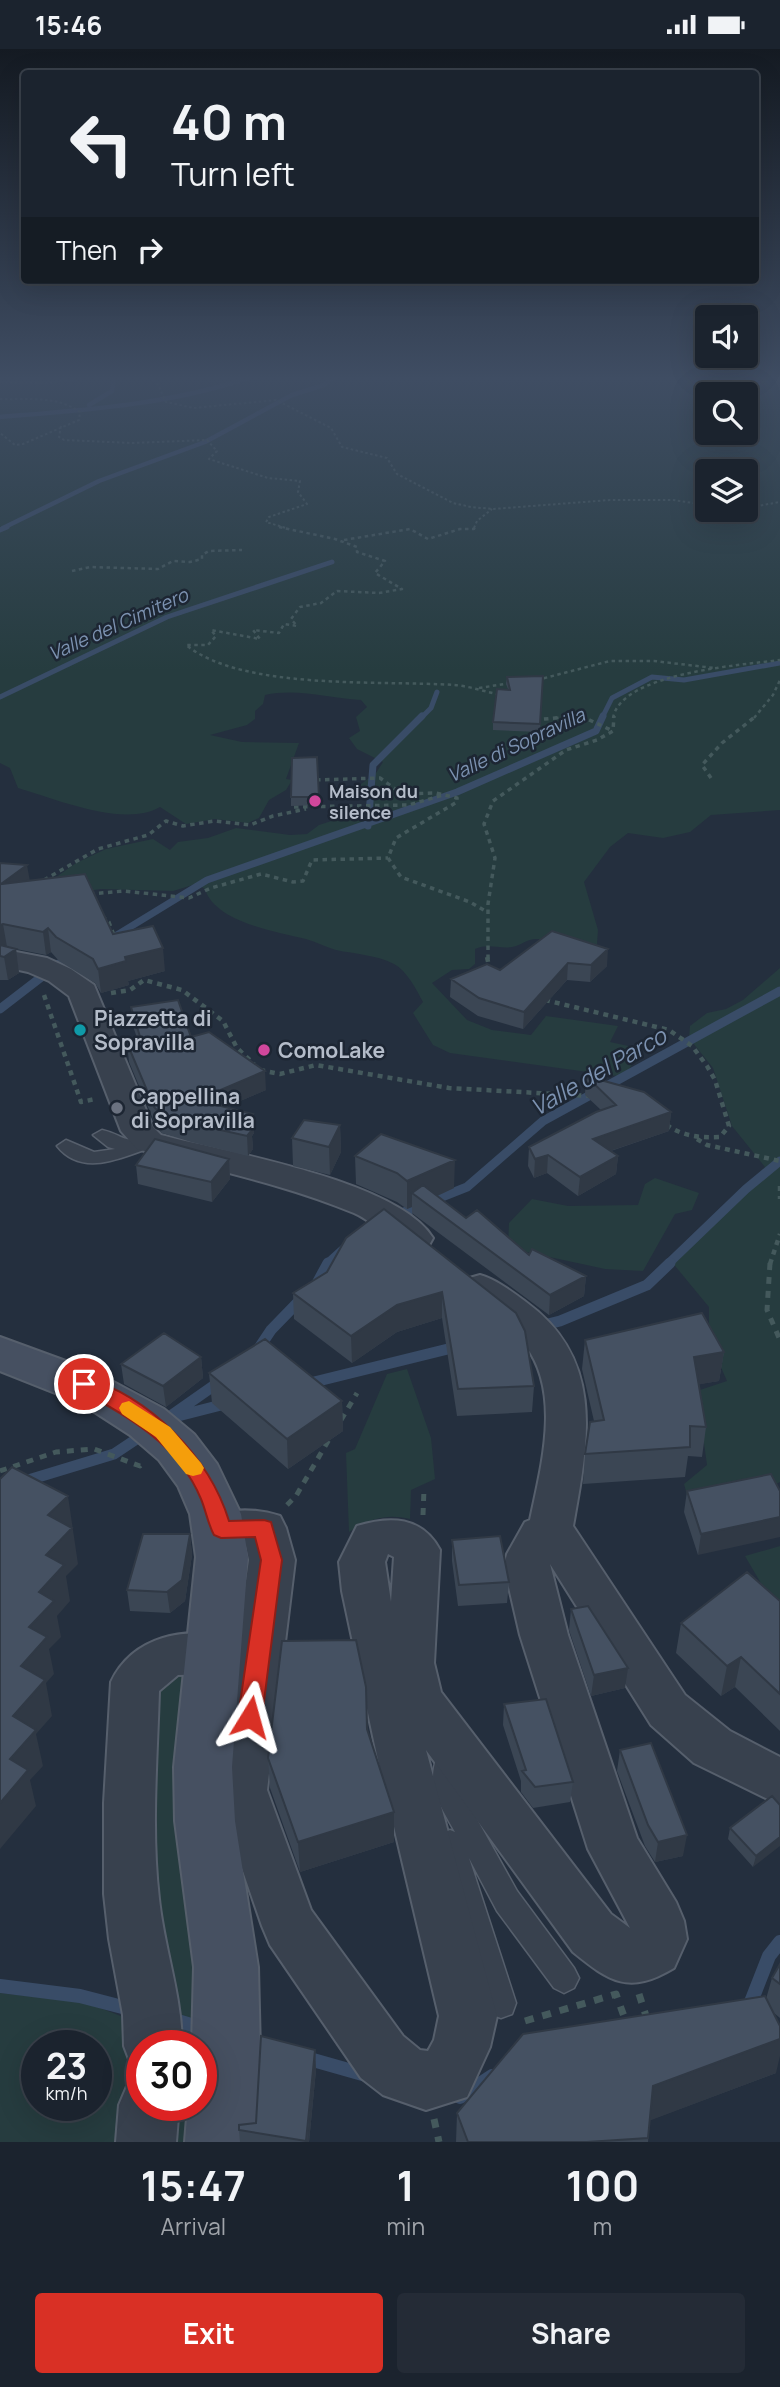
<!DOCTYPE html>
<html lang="en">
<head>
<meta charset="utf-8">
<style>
	body { margin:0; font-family:Manrope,sans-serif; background:#242b36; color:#f1f3f6; height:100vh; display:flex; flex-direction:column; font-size:26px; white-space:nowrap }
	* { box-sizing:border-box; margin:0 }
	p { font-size:23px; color:#a0a4aa }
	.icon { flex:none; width:38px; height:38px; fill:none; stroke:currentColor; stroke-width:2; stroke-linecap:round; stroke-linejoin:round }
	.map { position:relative; height:2093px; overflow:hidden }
	.sheet { display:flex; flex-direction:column; background:#1b232e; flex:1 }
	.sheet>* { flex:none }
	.top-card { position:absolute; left:21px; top:21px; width:738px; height:214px; border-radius:7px; box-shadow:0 7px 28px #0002,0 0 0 2px #39404a; background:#1b232e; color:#f1f3f6; overflow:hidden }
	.buttons { position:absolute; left:695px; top:256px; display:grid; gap:14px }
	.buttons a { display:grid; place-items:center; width:63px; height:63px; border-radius:7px; background:#1b232e; box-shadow:0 7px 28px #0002,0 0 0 2px #39404a; font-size:35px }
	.speed { position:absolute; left:21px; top:1981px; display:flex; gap:14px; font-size:35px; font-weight:700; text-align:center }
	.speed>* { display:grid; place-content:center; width:91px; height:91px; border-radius:50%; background:#1b232e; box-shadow:0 7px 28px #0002,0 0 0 2px #39404a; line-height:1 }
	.speed small { font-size:18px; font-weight:400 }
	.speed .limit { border:10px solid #d22; background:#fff; color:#111 }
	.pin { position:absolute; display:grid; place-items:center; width:60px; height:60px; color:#fff; margin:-30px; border:4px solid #fff; border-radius:50%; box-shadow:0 2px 7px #0007 }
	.me { position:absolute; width:77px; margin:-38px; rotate:8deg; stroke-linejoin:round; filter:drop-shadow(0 0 5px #0008) }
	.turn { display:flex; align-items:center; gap:24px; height:147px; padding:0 35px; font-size:32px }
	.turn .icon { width:91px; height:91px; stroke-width:2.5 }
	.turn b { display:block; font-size:49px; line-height:60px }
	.then { display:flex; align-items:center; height:66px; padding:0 35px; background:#0003; gap:14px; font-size:26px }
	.eta { display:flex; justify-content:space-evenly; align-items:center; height:119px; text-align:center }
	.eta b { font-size:42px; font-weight:700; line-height:49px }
	.button { display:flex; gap:14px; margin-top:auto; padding:14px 35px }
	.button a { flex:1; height:80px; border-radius:7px; background:#d93025; color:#fff; font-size:28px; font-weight:700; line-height:80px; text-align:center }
	.button a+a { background:#242b36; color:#f1f3f6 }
	.status { display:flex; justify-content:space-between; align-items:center; height:49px; padding:0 35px; background:#1b232e; direction:ltr }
	.status svg { height:19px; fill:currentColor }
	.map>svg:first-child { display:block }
	.green { fill:#263c3f; fill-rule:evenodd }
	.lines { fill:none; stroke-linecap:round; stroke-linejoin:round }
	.stream-far5 { stroke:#394c67; stroke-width:4.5 }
	.stream-far4 { stroke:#394c67; stroke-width:5 }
	.stream-far3 { stroke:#394c67; stroke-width:7 }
	.stream-far2 { stroke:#394c67; stroke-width:9 }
	.stream-far1 { stroke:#394c67; stroke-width:11 }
	.stream { stroke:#394c67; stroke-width:14 }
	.service-casing { stroke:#565f6c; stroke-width:3 }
	.minor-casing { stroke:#565f6c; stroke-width:4 }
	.secondary-casing { stroke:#565f6c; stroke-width:4 }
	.path-far5 { stroke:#44595c; stroke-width:2; stroke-dasharray:2.5 2.5; stroke-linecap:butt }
	.path-far4 { stroke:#44595c; stroke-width:2.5; stroke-dasharray:3.5 3.5; stroke-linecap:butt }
	.path-far3 { stroke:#44595c; stroke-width:3.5; stroke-dasharray:4.5 4.5; stroke-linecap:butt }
	.path-far2 { stroke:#44595c; stroke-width:4.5; stroke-dasharray:5 5; stroke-linecap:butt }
	.path-far1 { stroke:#44595c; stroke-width:5; stroke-dasharray:7 7; stroke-linecap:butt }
	.path { stroke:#44595c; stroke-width:7; stroke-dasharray:9 9; stroke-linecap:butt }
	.service { fill:#38414e; fill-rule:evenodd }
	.minor { fill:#38414e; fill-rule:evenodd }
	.secondary { fill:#465061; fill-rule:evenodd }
	.wall { fill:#3b4654 }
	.shaded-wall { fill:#303945 }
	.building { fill:#455162; stroke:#303945; stroke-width:2 }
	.route { fill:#d93025; stroke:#8d1f18; stroke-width:2 }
	.slow { fill:#f59e0b }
	.hotel-dot { fill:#d1479c; stroke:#1d2633; stroke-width:2.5 }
	.culture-dot { fill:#0f9aa8; stroke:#1d2633; stroke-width:2.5 }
	.worship-dot { fill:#6b7280; stroke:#1d2633; stroke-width:2.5 }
	.labels { text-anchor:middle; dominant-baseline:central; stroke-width:5; stroke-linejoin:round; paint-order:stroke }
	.far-poi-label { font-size:18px; font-weight:bold; fill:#b4bcc9; stroke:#1d2633; text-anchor:start }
	.far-water-label { font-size:19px; font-style:italic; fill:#7c92b1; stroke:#1d2633 }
	.poi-label { font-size:21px; font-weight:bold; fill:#b4bcc9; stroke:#1d2633; text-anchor:start }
	.water-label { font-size:23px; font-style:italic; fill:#7c92b1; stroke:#1d2633 }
</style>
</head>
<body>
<div class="status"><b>15:46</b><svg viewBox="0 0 49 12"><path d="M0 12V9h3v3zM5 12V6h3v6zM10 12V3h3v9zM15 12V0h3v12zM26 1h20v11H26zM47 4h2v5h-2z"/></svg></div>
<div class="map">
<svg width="780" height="2093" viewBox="0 0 780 2093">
	<rect width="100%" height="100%" fill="#242f3e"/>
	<!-- green -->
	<path class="green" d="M0 329H780V761L711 766 690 783 663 789 628 784 610 798 584 833 598 881 597 895C578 903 557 894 538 890 528 889 522 896 512 898 499 900 488 894 475 900V915L469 920 452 921 432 934 467 971 492 981 531 986 546 967 618 977 610 993 642 1000 624 1028 450 1004 433 996 413 964 423 953C416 940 407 922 394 915 377 906 355 905 336 901 326 898 316 893 306 890 276 883 215 873 205 840L196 835 173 842 101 840 43 848 35 843 76 814 106 800 153 790 170 801 178 793 208 789 236 779 290 786 307 785 319 776 369 760 366 747 360 740 361 735 376 724 383 713 357 700 349 689 360 682 356 668 367 658 361 651C328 649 297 639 265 646L263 655 255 662V670L247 676 210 686 242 693 299 694 286 730 292 731 286 741 269 751 259 769 248 774 215 770 186 775 160 758C124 779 56 750 18 739L10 719 0 714ZM707 345H746V383H707ZM707 422H746V460H707Z
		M780 919V1433L765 1441 689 1453 684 1435 707 1416 697 1342 727 1332 709 1291V1258L671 1212 765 1118 732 1077 713 1019 689 989 690 977 707 964 726 960 743 951Z
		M655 1129 699 1144 692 1161 675 1165 643 1222 605 1220 508 1199 509 1174 532 1150 568 1157 638 1156 645 1135Z
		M407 1320 431 1389 435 1430 411 1441 410 1470C386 1464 369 1470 349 1483L346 1404 355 1400 387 1325Z
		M780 1497V1567L745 1507Z
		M197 1613 206 1915 198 2093H0V1944L87 1954 170 1986 147 1872 146 1636ZM37 1997H96V2056H37ZM142 1997H201V2056H142Z"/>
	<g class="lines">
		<!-- stream-far5 -->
		<path class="stream-far5" d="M89 356 112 342 114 329
			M0 368C84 361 167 356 248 329
			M3 479 99 432 205 393 292 346 324 336 333 329"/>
		<!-- stream-far4 -->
		<path class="stream-far4" d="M0 481 7 478
			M0 648 167 568 332 513
			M421 669 431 659 437 643
			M602 669 612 649 652 628 684 631 780 614"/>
		<!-- stream-far3 -->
		<path class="stream-far3" d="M368 777 373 716 422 667
			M112 889 207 831 457 743 596 682 603 667"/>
		<!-- stream-far2 -->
		<path class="stream-far2" d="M0 960 57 916 71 909
			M394 1167 467 1138 543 1072 780 942
			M327 1215 349 1195
			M668 1215 746 1140 780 1112"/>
		<!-- stream-far1 -->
		<path class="stream-far1" d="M315 1238 328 1214
			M540 1277 560 1272 647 1236 670 1214
			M259 1299 271 1281 302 1249
			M306 1335 456 1298
			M174 1368 225 1355
			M162 1373 219 1333
			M25 1432 114 1405 144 1385"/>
		<!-- stream -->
		<path class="stream" d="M0 1937 80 1947 130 1960
			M749 1958 769 1907 780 1893
			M171 1970 201 1979
			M306 2009 366 2026
			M460 2048 492 2027"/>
		<defs>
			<path id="service" d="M102 1081C127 1087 120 1095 149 1087L158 1093 155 1097C125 1107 83 1130 57 1097L66 1091 94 1103 115 1100 108 1098 93 1086Z
				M450 1694 459 1698 463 1706 458 1723 459 1738 517 1842 574 1919 579 1929 574 1939 564 1944 554 1939 497 1862 469 1809 516 1954 512 1965 501 1969 490 1965 486 1954 436 1794 440 1785 450 1781 455 1783C437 1751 424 1734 441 1698Z"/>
			<path id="minor" d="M6 901 47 909 71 920 94 936 153 1078 161 1086C227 1103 398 1132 433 1189L428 1198C398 1206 380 1175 354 1164 284 1135 210 1120 137 1100L121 1082 69 947 49 932 28 923 0 917V903Z
				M480 1226C497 1231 511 1242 526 1253 606 1311 588 1393 573 1477L685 1646 730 1682 780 1708V1756L694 1714 651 1676 550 1515 568 1586 637 1789 676 1853 684 1872 687 1890 674 1919C629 1946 610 1933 573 1903L426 1701 497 1967 490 1998 467 2048 426 2061 383 2046 361 2029 270 1896 262 1877 215 1741 234 1612 231 1619 214 1625 178 1626 159 1642C157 1711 151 1781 159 1850 164 1899 182 1947 182 1997H142V2021L132 2018 124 1997 123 1966 109 1890 104 1845V1754L111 1633C132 1588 186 1575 231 1591L236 1601 249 1511 246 1497 221 1498 205 1492 199 1480 205 1468C229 1460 256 1459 280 1467L286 1479 295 1511 267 1741 311 1861 403 1987 420 2001 428 2002 434 1991 439 1967 377 1706 342 1542 339 1513 357 1477C390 1467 422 1467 440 1501L434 1614 441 1643 611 1865 630 1879 588 1800 520 1586 504 1517 507 1505 525 1473 530 1471C541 1418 562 1344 525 1296 510 1277 486 1263 466 1248L461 1239 466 1230ZM388 1505 394 1508 391 1553 385 1513Z
				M142 2029V2056H179L176 2093H116L119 2056 128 2035Z"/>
			<path id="secondary" d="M0 1288 93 1322 164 1360 194 1385 217 1415 241 1465 248 1508 232 1718 235 1772 258 1918 260 2003 255 2093H185L188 2056H201V1997H192L194 1918 175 1772 174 1718 196 1508 190 1465 178 1437 159 1411 130 1386 96 1364 60 1346 0 1322Z"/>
		</defs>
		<!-- service casing -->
		<use href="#service" class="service-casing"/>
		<!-- minor casing -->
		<use href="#minor" class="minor-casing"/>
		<!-- secondary casing -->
		<use href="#secondary" class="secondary-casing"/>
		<!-- path-far5 -->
		<path class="path-far5" d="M148 329 157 334 166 353 194 359 276 351 331 379 342 398 387 409 397 425 453 454 471 458 493 460 610 451H673L707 456
			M0 333 45 334 89 329
			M0 350C27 351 56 346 80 363L79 371 23 395 15 396 0 384
			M61 377 59 388 64 391 132 394 207 391 217 402 209 410 268 429 300 432 298 443 307 455 269 468 266 473 286 479
			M746 459 780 453
			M474 479 477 472 492 460"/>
		<!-- path-far4 -->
		<path class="path-far4" d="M279 478 335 490 357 498V503L385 512 375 524 402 540 379 544 337 542 321 554 300 558 291 570 297 577 284 575 279 584 253 581 260 590 211 581 216 587 208 596H186C243 642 382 631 454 636 469 637 486 643 501 646
			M344 491 410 480 428 490 460 480H474L475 478
			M72 522 90 518 158 520 173 512 190 513 202 510V506L209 502 242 501
			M537 631 610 612H654L714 619
			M479 639 511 634
			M555 669 580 667 585 669
			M613 669C621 624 741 616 780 611
			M754 669 773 646 780 631"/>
		<!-- path-far3 -->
		<path class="path-far3" d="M581 667 613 682
			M535 671 575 667
			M711 729 702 716 722 694 756 667
			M316 731 380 729 402 745 436 744 457 749V753L396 789 388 809 401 828 470 853 487 863
			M294 758 409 756 443 746
			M44 831 98 800 148 786 166 772 183 777 214 772 250 776 273 767 306 760
			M90 845 124 842 189 849 211 839 261 825 293 833 303 832 312 811 388 809
			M102 867 109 873 115 889
			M488 910V855L495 809 484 775 493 752 566 701 597 691 613 682 614 667"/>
		<!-- path-far2 -->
		<path class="path-far2" d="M487 908 490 922
			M111 944 130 941 144 931 182 941 223 972 237 999 254 1015
			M44 946 81 1053 95 1050
			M545 951 669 981 692 997 707 1017 715 1031 729 1077 720 1088C699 1089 682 1087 665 1075
			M260 1021 280 1025 316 1016 449 1039 591 1047
			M697 1090 707 1096 780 1112
			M780 1137V1150
			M770 1215 780 1185"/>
		<!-- path-far1 -->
		<path class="path-far1" d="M770 1214 767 1261 780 1291
			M341 1371 357 1344
			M0 1422 56 1403 94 1400 140 1417 143 1414
			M287 1456 296 1447 331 1387
			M423 1466 424 1440"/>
		<!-- path -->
		<path class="path" d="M639 1945 647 1970
			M525 1972 616 1945 626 1973
			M434 2070 439 2093"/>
		<!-- service -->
		<use href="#service" class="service"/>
		<!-- minor -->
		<use href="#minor" class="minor"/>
		<!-- secondary -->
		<use href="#secondary" class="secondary"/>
	</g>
	<!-- wall -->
	<path class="wall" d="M543 627 540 683 493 681V673L508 640 506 635 507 628Z
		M317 708 319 756 291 757V748Z
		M0 814 113 885 165 922 128 932 129 936 101 944 95 934 59 912 51 903 46 906 16 900 19 924 8 931H0Z
		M552 882 607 917 590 933 567 931 523 980 478 967 450 948 451 930 500 921Z
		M131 958 191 988 266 1041 226 1058 253 1065 254 1084 252 1087 253 1100 248 1107 191 1093 162 1084 156 1077 129 1013 127 994 138 992 133 977Z
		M586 1027 671 1063 669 1082 611 1102 618 1107 616 1125 578 1147 547 1124 534 1129 528 1117 529 1098 601 1061 585 1046Z
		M340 1076 341 1103 330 1126 293 1117 292 1089Z
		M355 1107 454 1139 437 1147 466 1169 529 1206 586 1227 584 1247 549 1266 412 1164V1158L407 1160 397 1153 356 1135Z
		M229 1110 230 1130 212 1153 138 1135 136 1116Z
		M384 1160 534 1337 532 1363 457 1367 442 1269 397 1283 352 1314 294 1270 293 1244 327 1223Z
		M585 1291 724 1303 719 1332 699 1335 706 1378 702 1408 688 1407 685 1428 583 1435 585 1405 594 1372 582 1320Z
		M201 1308 203 1329 166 1358 124 1335 121 1315Z
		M209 1324 342 1352 343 1382 288 1420 212 1354Z
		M687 1442H780L698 1506 684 1463Z
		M190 1485 192 1506 185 1552 170 1564 130 1562 127 1541Z
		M452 1491 509 1533 507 1554 458 1557 452 1512Z
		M780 1552V1682L735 1638 721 1647 676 1604 681 1574Z
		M571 1560 625 1639 591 1647 569 1581Z
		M504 1655 573 1733 570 1753 533 1759 521 1743V1732L503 1676Z
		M367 1680 394 1763V1793L300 1823 270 1739 268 1709Z
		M620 1701 683 1807 655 1813 645 1797 617 1722Z
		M780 1756 753 1818 728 1790 730 1779Z
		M780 1915V1969L774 1964 776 2024 650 2071 648 2093H456L457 2064 766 1950 772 1929Z
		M315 2001 316 2021 309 2093H240L239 2081 256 2074Z"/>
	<!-- shaded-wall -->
	<path class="shaded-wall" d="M27 816 31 838 1 835Z
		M3 875 7 898 0 901V876Z
		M48 879 51 903 46 906 43 883Z
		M163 899 165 922 128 932 129 936 101 944 98 920 125 908Z
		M16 900 19 924 8 931 4 908Z
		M608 900 607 917 590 933 591 916Z
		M568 914 567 931 523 980 524 963Z
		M265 1022 266 1041 199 1070 197 1051Z
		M671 1063 669 1082 592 1108 593 1090Z
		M253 1065 254 1084 252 1087 253 1100 248 1107 247 1087 241 1080Z
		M340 1076 341 1103 330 1126 329 1098Z
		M548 1106 547 1124 534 1129 535 1110Z
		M618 1107 616 1125 578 1147 580 1128Z
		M229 1110 230 1130 212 1153 211 1133Z
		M455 1111 454 1139 424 1153 412 1144V1158L407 1160V1132Z
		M586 1227 584 1247 549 1266 550 1246Z
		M442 1243V1269L397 1283 352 1314 351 1287 397 1256Z
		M724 1303 719 1332 690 1337 694 1308Z
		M201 1308 203 1329 166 1358 163 1337Z
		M342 1352 343 1382 288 1420 287 1390Z
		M68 1447 78 1515 66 1527 70 1552 57 1567 61 1588 49 1600 54 1625 46 1634 52 1667 36 1685 43 1717 30 1731 36 1757 0 1800V1754L10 1710 13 1667 29 1578 39 1543 46 1506 48 1466Z
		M780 1468V1488L698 1506 701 1485Z
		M190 1485 192 1506 185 1552 170 1564 167 1543Z
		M741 1608 735 1638 721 1647 727 1617Z
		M628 1619 625 1639 591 1647 594 1626Z
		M394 1763V1793L300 1823 298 1793Z
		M687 1786 683 1807 655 1813 658 1793Z
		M780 1788V1797L753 1818 756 1807Z
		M780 1990V2007L776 2024 646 2073 653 2037Z
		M315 2001 316 2021 309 2093H307Z"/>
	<!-- building -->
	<path class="building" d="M543 627 540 675 493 673 497 640 510 641 507 628Z
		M317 708 319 748H291L292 709Z
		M0 814 27 816 1 835 85 825 113 885 153 877 163 899 125 908 126 912 98 920 93 910 56 888 48 879 43 883 3 875 0 876Z
		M552 882 608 900 591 916 568 914 524 963 479 949 451 930 487 915 500 921Z
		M0 896 16 900 4 908 0 907Z
		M178 951 191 988 209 983 265 1022 197 1051 253 1065 241 1080 252 1081 247 1087 189 1074 161 1065 154 1058 127 994 141 991 131 958Z
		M586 1027 644 1043 671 1063 593 1090 618 1107 580 1128 548 1106 535 1110 529 1098 596 1063 616 1056Z
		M304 1071 340 1076 329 1098 292 1089Z
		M381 1085 455 1111 407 1132 397 1124 355 1107Z
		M155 1090 229 1110 211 1133 136 1116Z
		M423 1136 466 1169 477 1161 529 1206 532 1200 586 1227 550 1246 412 1144Z
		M384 1160 516 1264 525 1282 534 1337 458 1340 442 1243 397 1256 351 1287 293 1244 327 1223 346 1189Z
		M702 1264 724 1303 694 1308 706 1378 690 1377V1398L585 1405 590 1373 604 1371 585 1291Z
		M164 1284 201 1308 163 1337 121 1315Z
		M265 1290 342 1352 287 1390 209 1324Z
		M12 1418 68 1447 48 1466 72 1479 46 1506 64 1516 39 1543 54 1552 29 1578 47 1588 21 1617 45 1631 13 1667 36 1681 10 1710 28 1721 0 1754V1430Z
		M771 1425 780 1442V1468L701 1485 687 1442Z
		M143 1485H190L182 1531 167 1543 127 1541Z
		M500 1487 509 1533 459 1536 452 1491Z
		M747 1523 780 1552V1645L741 1608 727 1617 681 1574Z
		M588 1557 628 1619 594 1626 571 1560Z
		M356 1591 366 1638 367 1680 394 1763 298 1793 268 1709 282 1592Z
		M546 1650 573 1733 535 1738 522 1722 526 1721 504 1655Z
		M651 1694 687 1786 658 1793 648 1776 620 1701Z
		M772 1747 780 1756V1788L756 1807 730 1779Z
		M780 1915V1935L772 1929Z
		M765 1947 780 1977V1990L653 2037 648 2089 587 2093H468L457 2064 523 1985Z
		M261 1987 315 2001 306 2092 239 2081V2076L256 2074Z"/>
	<!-- sky -->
	<linearGradient id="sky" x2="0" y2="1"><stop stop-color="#141a22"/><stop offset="0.53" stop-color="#3f4d63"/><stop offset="1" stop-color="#3f4d63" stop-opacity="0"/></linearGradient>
	<rect width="780" height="622" fill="url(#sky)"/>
	<!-- route -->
	<path class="route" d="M84 1328C150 1348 209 1407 229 1472L264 1471 271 1473 282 1511 262 1668 259 1676 250 1679 242 1676 238 1668 261 1511 255 1488 221 1489 214 1486C208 1475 206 1462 201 1450 179 1396 127 1366 77 1340L75 1335 77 1330Z"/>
	<!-- slow -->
	<path class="slow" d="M129 1352 170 1378 201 1414 204 1419 201 1425 193 1427 186 1425 156 1388 122 1365 119 1359 122 1354Z"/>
	<!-- markers -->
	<g class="hotel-dot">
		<circle cx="315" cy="752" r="7"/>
		<circle cx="264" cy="1001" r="7"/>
	</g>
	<circle class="culture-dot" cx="80" cy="981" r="7"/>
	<circle class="worship-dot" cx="117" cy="1059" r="7"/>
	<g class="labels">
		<!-- far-poi labels -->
		<g class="far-poi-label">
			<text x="329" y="742">Maison du<tspan x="329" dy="21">silence</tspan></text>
		</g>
		<!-- far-water labels -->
		<g class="far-water-label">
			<text transform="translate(118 575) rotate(-24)">Valle del Cimitero</text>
			<text transform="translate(516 696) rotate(-25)">Valle di Sopravilla</text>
		</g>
		<!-- poi labels -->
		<g class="poi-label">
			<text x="94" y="969">Piazzetta di<tspan x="94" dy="24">Sopravilla</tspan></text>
			<text x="278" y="1001">ComoLake</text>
			<text x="131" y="1047">Cappellina<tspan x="131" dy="24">di Sopravilla</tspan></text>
		</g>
		<!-- water labels -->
		<g class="water-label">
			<text transform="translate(598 1022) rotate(-30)">Valle del Parco</text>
		</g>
	</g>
</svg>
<div class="buttons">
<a><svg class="icon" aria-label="sound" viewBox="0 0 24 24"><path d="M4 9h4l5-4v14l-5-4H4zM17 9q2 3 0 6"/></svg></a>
<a><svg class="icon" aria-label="search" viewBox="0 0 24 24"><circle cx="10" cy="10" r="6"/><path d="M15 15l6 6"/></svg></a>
<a><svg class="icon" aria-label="layers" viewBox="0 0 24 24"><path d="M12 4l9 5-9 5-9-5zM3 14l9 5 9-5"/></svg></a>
</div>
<div class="speed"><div>23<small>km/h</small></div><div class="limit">30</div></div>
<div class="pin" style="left:84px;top:1335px;background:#d93025"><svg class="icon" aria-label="arrive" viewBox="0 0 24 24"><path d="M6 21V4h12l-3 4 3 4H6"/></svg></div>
<svg class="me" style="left:250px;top:1668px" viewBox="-20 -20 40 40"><path d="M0-17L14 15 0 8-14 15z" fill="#d93025" stroke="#fff" stroke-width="4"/></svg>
<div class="top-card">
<div class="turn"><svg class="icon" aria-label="left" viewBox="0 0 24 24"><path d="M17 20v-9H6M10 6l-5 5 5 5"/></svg><div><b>40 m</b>Turn left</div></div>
<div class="then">Then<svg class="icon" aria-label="right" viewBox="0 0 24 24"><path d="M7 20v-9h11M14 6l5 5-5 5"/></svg></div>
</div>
</div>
<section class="sheet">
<div class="eta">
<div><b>15:47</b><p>Arrival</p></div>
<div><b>1</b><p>min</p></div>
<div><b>100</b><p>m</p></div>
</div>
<div class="button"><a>Exit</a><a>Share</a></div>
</section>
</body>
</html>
